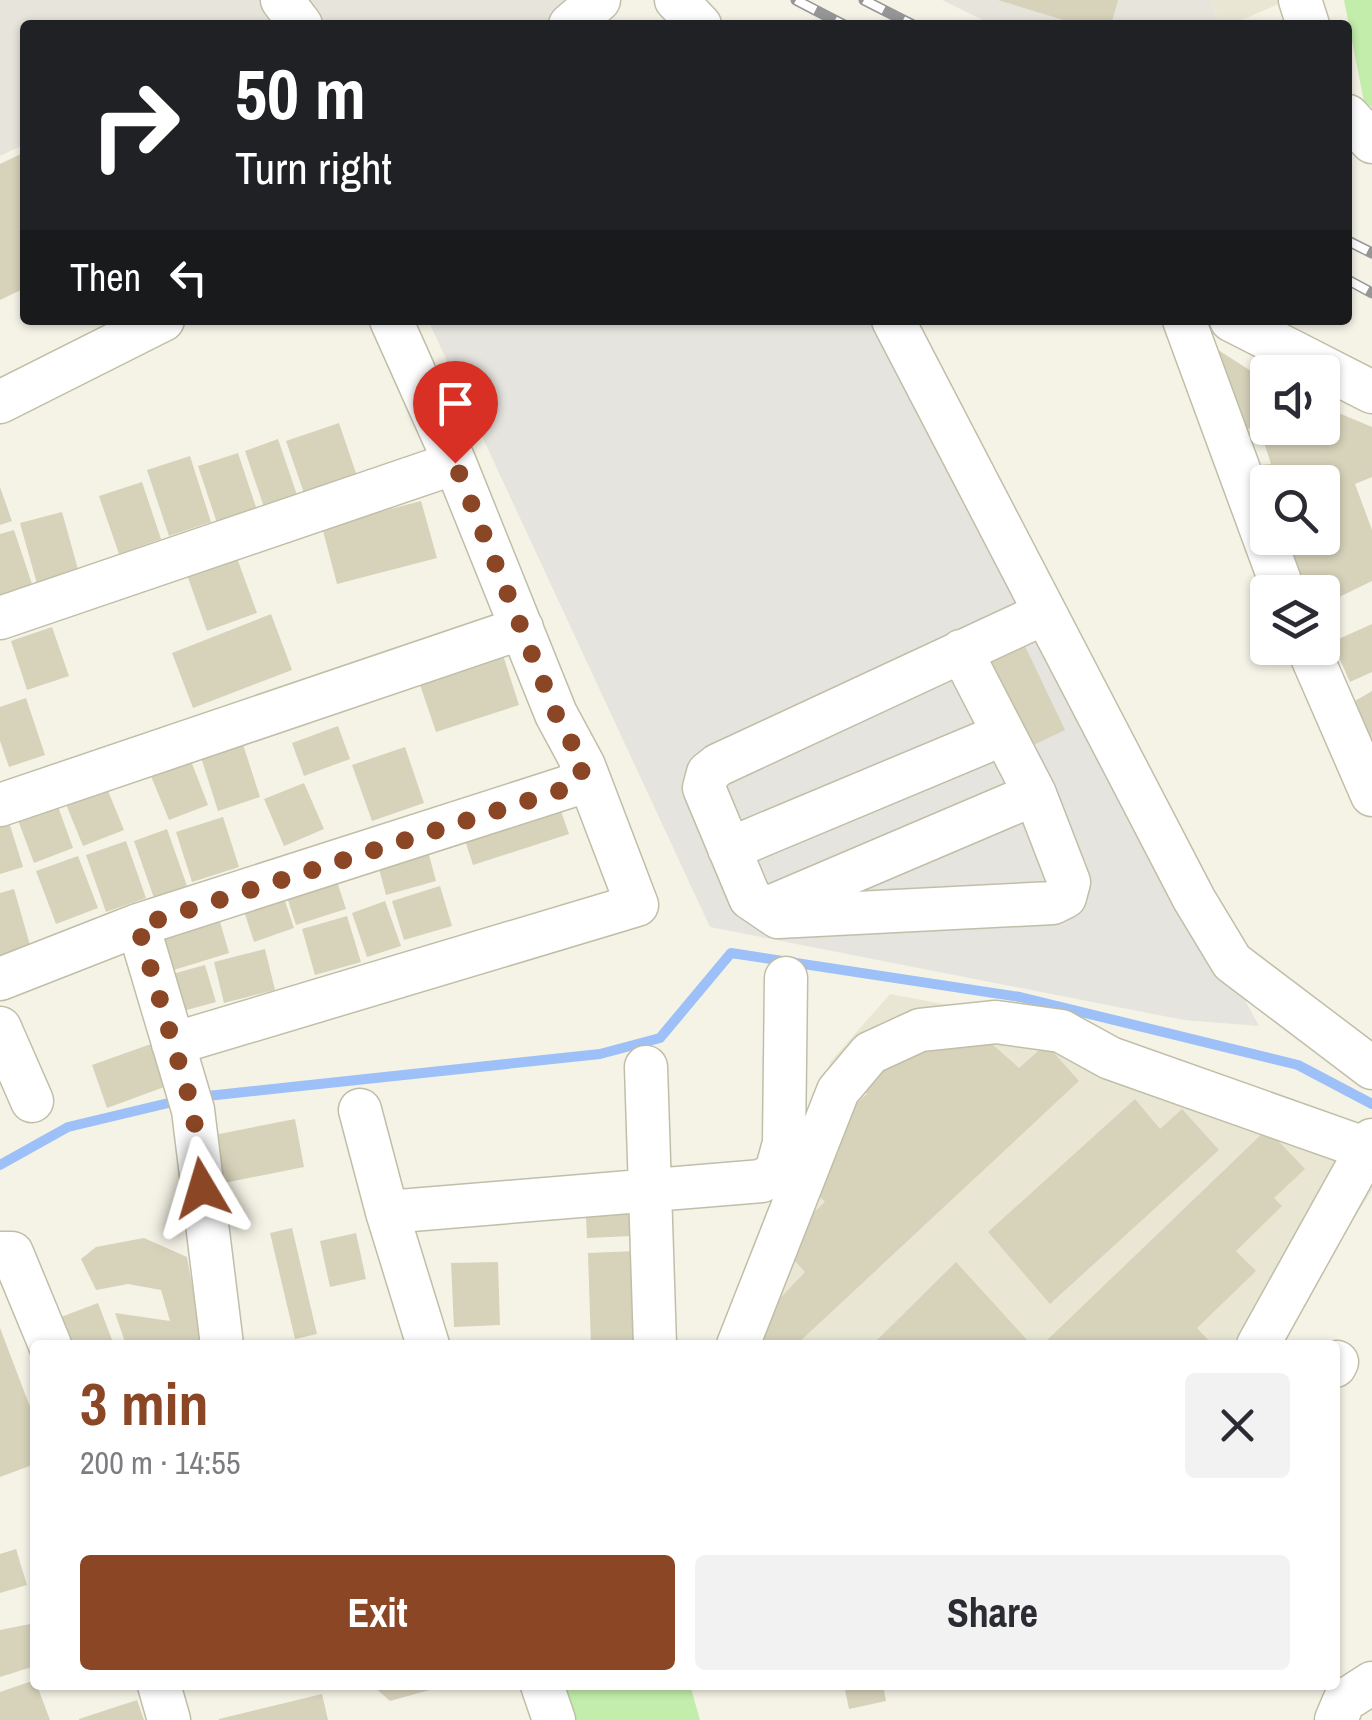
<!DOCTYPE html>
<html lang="en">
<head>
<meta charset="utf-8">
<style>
	body { margin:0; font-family:"Archivo Narrow",sans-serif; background:#f2f2f3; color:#2b2b33; height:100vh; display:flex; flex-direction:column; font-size:38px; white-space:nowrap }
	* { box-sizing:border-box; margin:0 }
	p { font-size:32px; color:#7c7c81 }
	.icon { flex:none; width:55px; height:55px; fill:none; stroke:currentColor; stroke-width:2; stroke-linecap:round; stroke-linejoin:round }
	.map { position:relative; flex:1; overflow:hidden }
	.drawer { position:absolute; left:30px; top:1340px; width:1310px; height:350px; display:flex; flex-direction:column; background:#fff; border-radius:10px; box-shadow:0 2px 8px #0004 }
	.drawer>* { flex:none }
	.top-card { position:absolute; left:20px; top:20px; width:1332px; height:305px; border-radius:10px; box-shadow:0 2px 8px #0004; background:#202124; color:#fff; overflow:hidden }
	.buttons { position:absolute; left:1250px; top:355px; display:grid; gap:20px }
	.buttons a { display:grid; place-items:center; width:90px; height:90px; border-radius:10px; background:#fff; box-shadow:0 2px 8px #0004; font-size:50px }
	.pin { position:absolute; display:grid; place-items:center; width:85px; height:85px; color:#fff; margin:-102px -42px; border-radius:50% 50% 50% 0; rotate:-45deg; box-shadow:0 0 10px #0007 }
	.pin .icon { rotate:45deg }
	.me { position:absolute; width:110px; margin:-55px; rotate:353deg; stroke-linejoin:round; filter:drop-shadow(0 0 8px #0008) }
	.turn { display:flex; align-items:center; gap:35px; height:210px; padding:0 50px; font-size:45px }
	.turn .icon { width:130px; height:130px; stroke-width:2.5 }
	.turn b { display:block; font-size:70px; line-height:85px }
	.then { display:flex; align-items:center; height:95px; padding:0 50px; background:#0003; gap:20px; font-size:38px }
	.round { display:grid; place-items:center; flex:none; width:105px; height:105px; border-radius:10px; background:#f2f2f3 }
	.head { display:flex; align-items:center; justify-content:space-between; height:170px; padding:0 50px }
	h1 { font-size:60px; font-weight:800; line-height:75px; color:#8a4625 }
	.cta { display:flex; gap:20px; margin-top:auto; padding:20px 50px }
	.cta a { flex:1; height:115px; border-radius:10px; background:#8a4625; color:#fff; font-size:40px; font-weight:800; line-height:115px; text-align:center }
	.cta a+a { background:#f2f2f3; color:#2b2b33 }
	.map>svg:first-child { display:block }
	.residential { fill:#e9e7d4 }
	.industrial { fill:#e7e4db }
	.green { fill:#c2edab }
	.parking { fill:#e5e4df }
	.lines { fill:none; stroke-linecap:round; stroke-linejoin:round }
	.stream { stroke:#9cc0f7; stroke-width:10 }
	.building { fill:#d7d2ba }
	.minor-casing { stroke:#c1bea8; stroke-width:45 }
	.minor { stroke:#fff; stroke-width:42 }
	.rail-casing { stroke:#969696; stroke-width:11 }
	.rail { stroke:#fff; stroke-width:8; stroke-dasharray:22; stroke-linecap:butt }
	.route { stroke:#8a4625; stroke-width:18; stroke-dasharray:0 32.4 }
</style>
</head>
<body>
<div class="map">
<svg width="1372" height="1720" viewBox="0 0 1372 1720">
	<rect width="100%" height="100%" fill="#f5f3e6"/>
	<!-- residential -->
	<path class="residential" d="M1211 0H1288L1230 25H1220Z
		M890 994 1013 1017 1372 1137V1190L1274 1345H717L831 1061Z"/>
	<!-- industrial -->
	<path class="industrial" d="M0 0H588L560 25H25V144L0 156Z
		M942 0H1211L1220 25H993Z"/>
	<!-- green -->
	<path class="green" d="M1344 0H1372V107L1364 102Z
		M559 1685H690L700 1720H571Z"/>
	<!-- parking -->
	<path class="parking" d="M428 320H876L1259 1026 1184 1020 710 927Z"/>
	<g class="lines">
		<!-- stream -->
		<path class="stream" d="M198 1097 600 1054 660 1038 731 953 1020 997 1298 1065 1372 1104
			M0 1165 68 1127 181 1100"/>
	</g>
	<!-- building -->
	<path class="building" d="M998 0H1118L1111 25H1080Z
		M25 152V288L0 300V164Z
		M1209 344 1268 382V405L1249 429 1222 405Z
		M1322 406 1372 427V477L1355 484 1372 530V581L1329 602 1322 592H1313L1291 579 1281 538H1322V482H1268V497L1241 451H1256L1260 465 1271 464 1264 442 1286 428H1294L1302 435 1310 428H1322Z
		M339 423 358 479 305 496 286 441Z
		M278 439 298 498 265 510 245 451Z
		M238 453 257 510 217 523 198 466Z
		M190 456 211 522 169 536 147 470Z
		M142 482 161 539 119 554 99 496Z
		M0 487 12 521 0 525Z
		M421 501 437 558 337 584 322 527Z
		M62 512 79 573 37 584 20 523Z
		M14 530 33 587 0 598V534Z
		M237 558 257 613 207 631 187 575Z
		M271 614 292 670 193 708 172 653Z
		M1372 624V672L1350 682 1332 642Z
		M52 627 69 676 27 690 11 641Z
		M1023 642 1065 730 1023 750 981 662Z
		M502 652 519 705 436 732 418 679Z
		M1372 691V751L1348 705Z
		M26 698 45 755 9 767 0 741V707Z
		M338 726 350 759 304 776 292 743Z
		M240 735 260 797 218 811 198 748Z
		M405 747 424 803 372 821 352 765Z
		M186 748 208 805 169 820 146 764Z
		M104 781 124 830 83 846 63 797Z
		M304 783 324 829 284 846 264 799Z
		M556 797 569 834 473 865 461 828Z
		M56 801 73 848 34 863 16 815Z
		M223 817 239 867 192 882 176 832Z
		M9 822 23 867 0 874V825Z
		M167 829 187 886 154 898 134 841Z
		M425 840 436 881 386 895 375 854Z
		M126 841 146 898 106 912 86 855Z
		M78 856 98 908 56 924 36 871Z
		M333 869 346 909 296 925 283 885Z
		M440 886 452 926 404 940 392 901Z
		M14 889 32 952 0 961V893Z
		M281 889 294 928 254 942 241 902Z
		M385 901 401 946 367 957 352 913Z
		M216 908 229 953 164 973 151 927Z
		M347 916 361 962 315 975 302 929Z
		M265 949 275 990 224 1003 214 962Z
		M205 965 216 1002 172 1014 161 977Z
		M975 1029 1019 1068 1046 1044 1079 1081 796 1345H759L747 1333 805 1272 779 1244 825 1202 806 1182 839 1152 823 1134 867 1094 855 1079 929 1034 952 1048Z
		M151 1044 167 1086 107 1108 92 1065Z
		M1135 1099 1160 1129 1182 1109 1219 1150 1050 1304 988 1232Z
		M295 1119 304 1167 214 1185 204 1137Z
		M1267 1129 1305 1169 1274 1198 1282 1206 1236 1251 1256 1271 1197 1328 1213 1345H1042Z
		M629 1195 632 1236 587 1238 585 1197Z
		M292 1228 317 1334 295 1339 270 1233Z
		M356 1233 366 1279 330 1287 320 1241Z
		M144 1238 187 1257 203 1345H126L115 1313 170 1321 161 1290 128 1284 96 1290 81 1259 96 1247Z
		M636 1251 643 1345H591L588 1253Z
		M498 1262 500 1325 454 1327 451 1263Z
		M956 1262 1029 1342 872 1345Z
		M98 1303 114 1345H62L53 1320Z
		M0 1328 35 1420V1464L0 1477Z
		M16 1549 27 1585 0 1593V1554Z
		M35 1623V1666L0 1677V1630Z
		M35 1680 50 1720H0V1692Z
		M372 1685H444V1686L390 1701Z
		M844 1685H883L886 1701 849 1709Z
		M322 1694 328 1720H219V1719Z
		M137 1700 144 1720H79V1719Z"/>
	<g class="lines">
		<defs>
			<path id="minor" d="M282 0 301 25
				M676 0 700 25
				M1300 0 1308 25
				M570 25 599 0
				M1348 116 1372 142
				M893 320 1194 899 1232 962 1372 1068
				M1184 320 1284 592
				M1231 320 1372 392
				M0 402 163 320
				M0 618 455 463
				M1308 648 1372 795
				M961 651 1035 794 1069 882 1065 897 1053 903 778 917 750 898 704 788 708 773 718 765 1045 613
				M0 805 522 628
				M729 849 1004 734
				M772 906 1035 794
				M138 925 193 1110 222 1345
				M0 979 138 925 574 785 584 766 556 714 455 463 391 320
				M0 1028 32 1101
				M173 1044 637 905 584 766
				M646 1067 655 1345
				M360 1110 387 1212
				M0 1253H12L50 1345
				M428 1345 387 1212 762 1181 776 1172 784 1143 786 978
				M738 1345 838 1091 870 1053 920 1030 996 1022 1061 1031 1110 1058 1367 1149
				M1258 1345 1372 1140
				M1335 1366 1337 1362
				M159 1685 169 1720
				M542 1685 554 1720
				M1336 1720 1344 1701 1372 1683"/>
		</defs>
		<!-- minor casing -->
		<use href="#minor" class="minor-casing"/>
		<!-- minor -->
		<use href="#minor" class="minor"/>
		<defs>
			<path id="rail" d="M796 0 844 25
				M864 0 913 25
				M1348 241 1372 253
				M1348 280 1372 293"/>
		</defs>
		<!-- rail casing -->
		<use href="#rail" class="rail-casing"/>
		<!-- rail -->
		<use href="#rail" class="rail"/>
	</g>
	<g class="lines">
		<!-- route -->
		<path class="route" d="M202 1188 193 1110 138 926 574 786 584 766 556 714 455 463"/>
	</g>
</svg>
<div class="buttons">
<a><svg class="icon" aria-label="sound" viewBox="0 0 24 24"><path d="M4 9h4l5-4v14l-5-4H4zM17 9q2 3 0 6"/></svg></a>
<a><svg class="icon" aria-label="search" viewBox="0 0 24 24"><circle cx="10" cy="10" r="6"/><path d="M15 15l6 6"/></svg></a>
<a><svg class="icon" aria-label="layers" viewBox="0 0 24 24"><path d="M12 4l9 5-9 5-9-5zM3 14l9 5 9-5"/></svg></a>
</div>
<div class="pin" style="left:455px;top:463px;background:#d93025"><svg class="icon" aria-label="arrive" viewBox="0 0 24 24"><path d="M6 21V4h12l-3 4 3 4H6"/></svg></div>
<svg class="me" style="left:202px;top:1188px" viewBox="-20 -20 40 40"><path d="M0-17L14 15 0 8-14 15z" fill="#8a4625" stroke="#fff" stroke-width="4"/></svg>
<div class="top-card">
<div class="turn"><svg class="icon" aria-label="right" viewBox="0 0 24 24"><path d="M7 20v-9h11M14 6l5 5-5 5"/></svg><div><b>50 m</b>Turn right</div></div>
<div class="then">Then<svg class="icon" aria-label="left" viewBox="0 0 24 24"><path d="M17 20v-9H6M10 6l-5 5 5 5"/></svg></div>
</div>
<section class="drawer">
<div class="head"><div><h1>3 min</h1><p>200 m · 14:55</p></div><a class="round"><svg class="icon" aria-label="close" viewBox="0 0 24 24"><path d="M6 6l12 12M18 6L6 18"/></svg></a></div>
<div class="cta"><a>Exit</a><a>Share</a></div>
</section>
</div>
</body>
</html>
